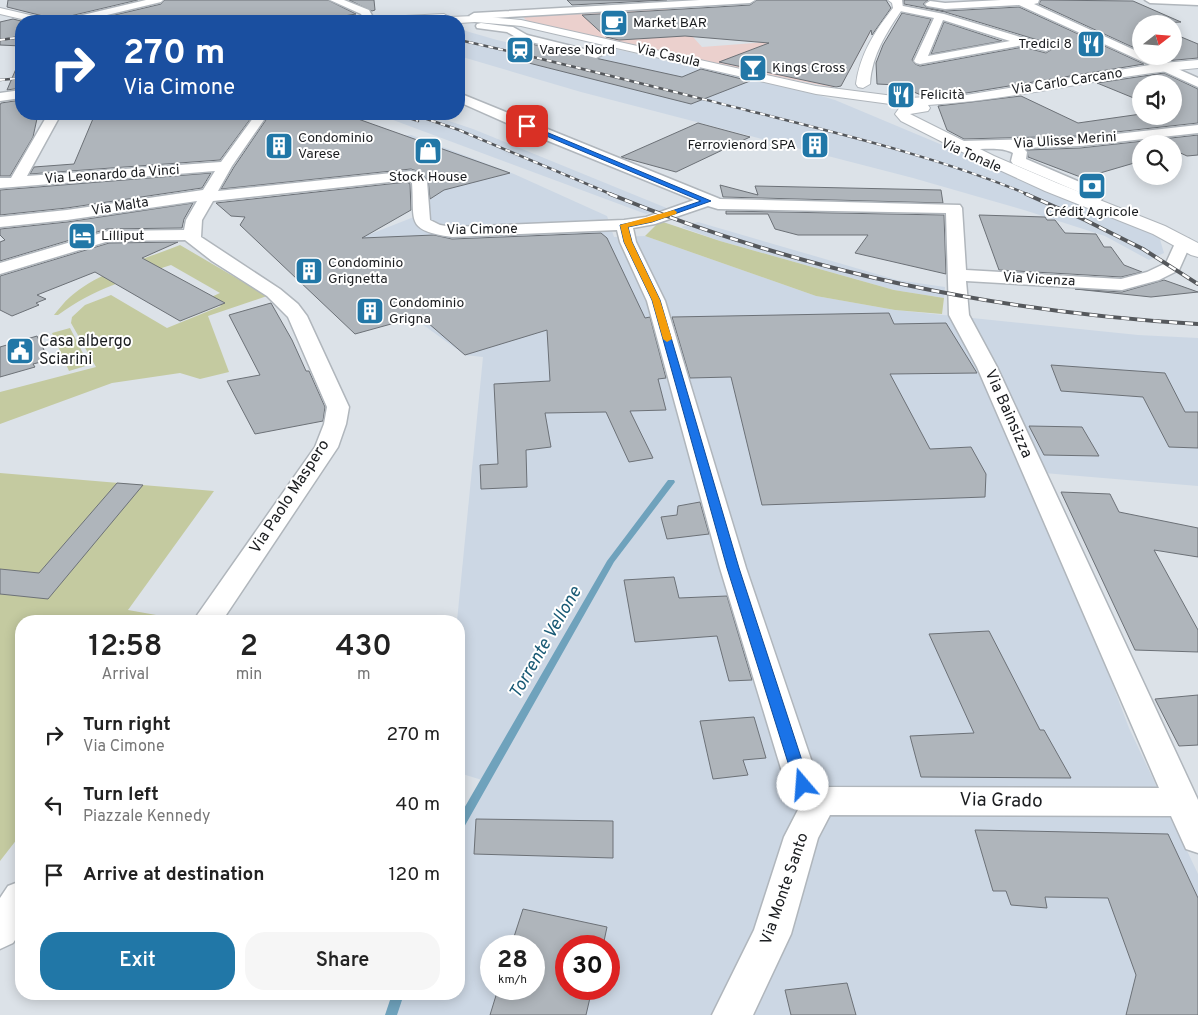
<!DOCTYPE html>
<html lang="en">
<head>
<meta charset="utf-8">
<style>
	body { margin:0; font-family:Overpass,sans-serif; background:#f6f6f6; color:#222; height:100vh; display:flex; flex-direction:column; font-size:19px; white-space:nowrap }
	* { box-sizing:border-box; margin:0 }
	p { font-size:16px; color:#767676 }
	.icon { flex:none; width:28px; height:28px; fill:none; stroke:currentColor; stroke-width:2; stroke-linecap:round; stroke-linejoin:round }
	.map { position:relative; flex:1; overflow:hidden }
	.drawer { position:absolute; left:15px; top:615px; width:450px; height:385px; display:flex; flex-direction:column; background:#fff; border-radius:20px; box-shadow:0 2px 12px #0003 }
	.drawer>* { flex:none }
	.guide { position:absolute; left:15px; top:15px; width:450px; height:105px; border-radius:20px; box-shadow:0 2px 12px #0003; background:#1a4fa0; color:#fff; overflow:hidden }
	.needle { width:32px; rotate:73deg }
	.fabs { position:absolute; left:1132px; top:15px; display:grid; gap:10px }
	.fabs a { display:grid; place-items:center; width:50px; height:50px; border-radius:50%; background:#fff; box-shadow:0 2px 12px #0003; font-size:25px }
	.speed { position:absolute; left:480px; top:935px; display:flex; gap:10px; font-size:25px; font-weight:700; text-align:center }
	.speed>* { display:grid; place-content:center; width:65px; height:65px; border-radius:50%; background:#fff; box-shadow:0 2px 12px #0003; line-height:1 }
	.speed small { font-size:12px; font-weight:400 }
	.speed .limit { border:8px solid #d22; background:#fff; color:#111 }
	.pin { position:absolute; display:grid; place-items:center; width:42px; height:42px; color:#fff; margin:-21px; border-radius:10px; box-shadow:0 2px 8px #0006 }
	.me { position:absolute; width:55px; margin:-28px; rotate:342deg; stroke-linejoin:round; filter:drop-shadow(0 0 4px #0008) }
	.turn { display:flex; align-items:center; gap:18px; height:105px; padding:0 25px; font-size:22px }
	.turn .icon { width:65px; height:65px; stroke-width:2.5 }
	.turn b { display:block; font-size:35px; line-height:42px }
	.eta { display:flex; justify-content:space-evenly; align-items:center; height:85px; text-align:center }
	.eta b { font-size:30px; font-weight:600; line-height:35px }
	.cta { display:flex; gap:10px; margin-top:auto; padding:10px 25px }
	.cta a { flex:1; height:58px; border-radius:20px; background:#2177a7; color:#fff; font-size:20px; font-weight:600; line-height:58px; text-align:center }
	.cta a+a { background:#f6f6f6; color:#222 }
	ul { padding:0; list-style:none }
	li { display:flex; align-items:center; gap:15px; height:70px; padding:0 25px }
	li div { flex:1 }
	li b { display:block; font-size:19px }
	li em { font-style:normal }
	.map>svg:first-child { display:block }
	.commercial { fill:#ebd0cd }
	.built { fill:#ccd7e4; fill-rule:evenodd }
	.green { fill:#c4caa0 }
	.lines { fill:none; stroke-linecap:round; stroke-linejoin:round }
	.stream { fill:#6fa2bc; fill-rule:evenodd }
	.building { fill:#afb5bb; stroke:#6c7177 }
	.minor-casing { stroke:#b0b6bc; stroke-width:3 }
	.tertiary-casing { stroke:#b0b6bc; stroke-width:2 }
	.secondary-casing { stroke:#b0b6bc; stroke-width:2 }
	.minor { fill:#fff; fill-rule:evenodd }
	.tertiary { fill:#fff; fill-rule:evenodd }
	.secondary { fill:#fff; fill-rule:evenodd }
	.rail-far1-casing { stroke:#55585c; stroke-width:2.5 }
	.rail-casing { stroke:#55585c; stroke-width:4 }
	.rail-far1 { stroke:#fff; stroke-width:2; stroke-dasharray:5; stroke-linecap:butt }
	.rail { stroke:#fff; stroke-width:2.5; stroke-dasharray:8; stroke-linecap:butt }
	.route { fill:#1a73e8; stroke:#114b97 }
	.slow { fill:#f59e0b }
	.labels { text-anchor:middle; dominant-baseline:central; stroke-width:4; stroke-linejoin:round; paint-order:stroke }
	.far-poi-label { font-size:14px; fill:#1b1d20; stroke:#fff; text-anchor:start }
	.far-street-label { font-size:14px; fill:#1b1d20; stroke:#fff }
	.poi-label { font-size:16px; fill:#1b1d20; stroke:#fff; text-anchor:start }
	.street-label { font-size:16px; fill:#1b1d20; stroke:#fff }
	.water-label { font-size:18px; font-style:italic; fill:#195a75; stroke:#fff }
	.near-street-label { font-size:19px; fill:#1b1d20; stroke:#fff }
</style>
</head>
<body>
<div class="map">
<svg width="1198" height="1015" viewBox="0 0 1198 1015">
	<rect width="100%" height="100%" fill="#dce2e8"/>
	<!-- commercial -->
	<path class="commercial" d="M667 8 702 47 767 42 848 31 870 33 841 86 830 87 696 60 527 21 522 16Z"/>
	<!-- built -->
	<path class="built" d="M459 29 497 40 584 60 615 49 804 91 835 100 1159 236 1164 253 1149 260 1105 236 1024 210 913 178 581 92 459 56Z
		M377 114H428L473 129 669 209 646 214Z
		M411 135 514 174 607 216 614 237 645 236 816 296 895 310 1138 335 1198 338V486L1032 472 1129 728 1198 874V1015H392L400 994H459V840L482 780 459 773V621H457L483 357 465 355 422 324 340 246 419 215 415 176 405 172 392 137ZM491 946H534V989H491ZM566 946H609V989H566Z
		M698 222 897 280 945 287 944 298 894 290 720 241 681 227Z"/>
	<!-- green -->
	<path class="green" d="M663 222 720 241 894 290 944 298 942 314 895 310 816 296 645 236 657 224Z
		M180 245 267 296 208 316 229 372 200 379 180 373 112 383 0 424V392L96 367 71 323 72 317 85 305 111 295 167 328 221 306 209 298 220 293 171 265C129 279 95 288 58 315H54C59 309 64 302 70 297 98 272 145 259 180 245Z
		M70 328 89 365 69 371 52 333Z
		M0 473 214 491 128 610 173 618 171 621H21V834L0 861Z"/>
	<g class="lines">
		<!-- stream -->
		<path class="stream" d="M668 480H674L675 482 614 562 463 829 459 830V817L607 561Z
			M392 994H404L397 1015H385Z"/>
	</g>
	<!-- building -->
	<path class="building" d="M8 0H138L66 17 63 21 7 7Z
		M165 0H328L356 14 314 21 221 19V21H89L161 4Z
		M349 0H374L375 10 372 11Z
		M567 0H667L572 5Z
		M757 0H886L891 8 872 35 871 30 841 86 836 87 719 62 769 43 685 36 619 40 606 37 582 15 750 5Z
		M904 0H928L923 4 926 7 945 11 1019 7 1144 64 966 93 921 95 897 85 877 84 876 63 883 45 902 13 931 19 912 60 915 64 920 66 1023 47 1046 53 1054 48 1051 44 945 12 904 4Z
		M1041 0 1133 1 1181 22 1141 24V51L1039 4Z
		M13 19 21 21V46L0 45V22Z
		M944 22 1002 41 931 54Z
		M1174 34 1198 44V58L1165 61 1154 56H1174Z
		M513 40 682 77 701 69 750 81 691 104 509 58Z
		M21 57V88L7 90Z
		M1164 73 1198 89V123L1080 136 964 139 947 130 938 106 1021 96 1078 123 1141 114V116H1174V84H1141V101L1097 83Z
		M21 100V114H38L33 137 10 176H0V105L1 103Z
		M95 114H254L220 160 30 174 34 167 74 164Z
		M270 114H344L510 173 444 190 430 199 428 180 417 171 411 169 221 189 234 167Z
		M698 123 750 137 676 172 621 157Z
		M1198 135V155L1187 156 1174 150V144H1141V161L1083 178 1028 157 1027 150 1080 148Z
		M211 173 202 188 67 208 0 215V190Z
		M407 182 410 184 411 210 362 238 434 235 452 239 601 233 607 238 645 318 650 317 666 378 658 379 666 410 630 411 653 458 629 462 606 412 545 413 551 447 526 450 527 487 481 489 480 465 498 464 494 384 550 381 547 330 465 355 420 316 355 334 240 225 245 217 231 216 216 203Z
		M720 185 758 195 755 186 941 190 943 203 723 197Z
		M193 203 184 219 182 228 107 229 0 261V242L5 240 0 235V229L67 222Z
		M726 211 944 215 946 274 855 253 868 235H798L775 229 768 214H726Z
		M979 215 1045 217 1047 220H1055L1065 233 1096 234 1104 247H1111L1124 265 1142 272 1121 277 999 270Z
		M178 242 142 258 225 303 180 321 95 272 37 295 46 299 36 303 39 305 12 316 0 310V276L109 243Z
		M1164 280 1198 292 1151 297 1075 289 1122 292Z
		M271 303 292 340 306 371H309L325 407 323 421 255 434 227 381 260 375 229 315Z
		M889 313 894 324 946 323 977 373 890 374 930 449 971 447 986 474 985 497 762 505 731 377 690 378 672 317Z
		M37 336 49 360 33 364 35 367 0 377V347Z
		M1051 365 1165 373 1185 412H1198V448L1169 447 1143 397 1061 391Z
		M1029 426 1082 427 1099 456 1044 455Z
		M117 483 143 485 48 599 0 594V569L39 573Z
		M1061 492 1110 494 1119 512 1198 528V557L1154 550 1198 630V652L1135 650Z
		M700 502 709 534 667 539 661 517 677 515 678 506Z
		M674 577 679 598 727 596 752 680 729 681 717 636 635 642 624 580Z
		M989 631 1040 730H1044L1071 778 921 777 910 736 974 733 929 634Z
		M1198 695V745L1179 746 1155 699Z
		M754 717 766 758 743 760 748 775 713 779 700 721Z
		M476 819 613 821V858L474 854Z
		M975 830 1168 834 1198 898V1015H1126L1136 975 1108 898 1045 897 1047 908 1011 905 1006 891H993Z
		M523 909 607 927 603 946H566V989H592L586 1015H490L498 989H534V946H511Z
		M847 983 856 1015H791L785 990Z"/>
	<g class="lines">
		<defs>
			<path id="minor" d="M146 0H163L161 2 82 21H65L66 19Z
				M330 0H344L369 10 375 21H365L361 14Z
				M700 0H755L750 3 474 19 469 16 474 13Z
				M1001 0H1039L1038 3 1034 4 1141 53V56H1149L1198 78V87L1019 5 945 9 927 6 925 4 930 1 945 3Z
				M1145 0H1198V5L1150 3Z
				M898 5 944 14 1050 46 1052 48 1046 51 1023 45 920 64 916 63 914 61 934 18 895 10 893 8ZM943 20 1010 41 928 56Z
				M428 18H446L451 21H423Z
				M481 23 513 27 527 35 600 53 602 55 596 58 519 39 507 32 477 28 476 26 477 24Z
				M21 90V98L0 101V93Z
				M459 93 720 199 960 205 962 208 966 270 1121 279 1147 272 1166 263 1177 239H1189L1191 243 1179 270 1159 280 1122 290 966 281 969 315 997 367 1198 800V853L1186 849 1171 816 830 815 818 838 791 934 753 1015H712L754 930 784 837 801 804 791 795 786 785 720 568 647 301 620 242 617 230 452 237C405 230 415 222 412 183L408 180 213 201 202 220 201 237 280 289 298 304 307 316 349 407 346 424 338 447 222 621H193L315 447 324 424 327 407 288 317 267 296 212 261 185 240 109 241 0 274V263L108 231 184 230 186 220 197 201 67 220 0 227V217L67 210 203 190 215 171 0 188V178H11L48 114H61L27 176 221 162 256 114H268L232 166 218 191 411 171 416 172 427 181 430 220 440 225 452 227 624 220 646 217 694 200 536 136 459 102ZM708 206 718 209 946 213 949 315 977 367 1159 788 827 787 817 777 746 568 665 301 636 242 633 228 655 224Z
				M1198 125V133L1080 146 1023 148 1027 152 1026 159 1096 189 1103 197 1097 206H1085L1083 203 1087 197 1086 195 1013 164 1011 161 1013 153C996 143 962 155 954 145L961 141 1080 138Z
				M21 881V931L13 943 0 949V898L8 886Z"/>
			<path id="tertiary" d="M888 0H902L903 8C887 32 872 54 870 84L863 88 858 87 856 84C860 54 875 31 893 8L892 3Z"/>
			<path id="secondary" d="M0 8 47 19 49 21H30L0 14Z
				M444 14 449 17 475 16 521 20 816 86 909 98 966 95 1162 63 1198 60V68C1107 75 1019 100 928 105L930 108 928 111 910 114 994 156 1057 183 1165 226 1198 243V257L1191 255 1153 234 1045 191 982 162 901 121 895 114 900 107 905 106 816 94 521 26 475 22 459 23V21H361L367 18Z"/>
		</defs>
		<!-- minor casing -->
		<use href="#minor" class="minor-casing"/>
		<!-- tertiary casing -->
		<use href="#tertiary" class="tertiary-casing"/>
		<!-- secondary casing -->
		<use href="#secondary" class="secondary-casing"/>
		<!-- minor -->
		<use href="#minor" class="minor"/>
		<!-- tertiary -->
		<use href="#tertiary" class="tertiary"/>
		<!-- secondary -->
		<use href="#secondary" class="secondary"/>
		<defs>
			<path id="rail-far1" d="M0 40 21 37
				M459 40C555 61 651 86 746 110 841 134 939 157 1029 195
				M0 80 21 78
				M397 114 418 121
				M412 114 459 130 613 195"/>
			<path id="rail" d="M610 194C798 271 996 312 1198 324
				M1026 194 1085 220 1143 249 1198 284"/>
		</defs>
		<!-- rail-far1 casing -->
		<use href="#rail-far1" class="rail-far1-casing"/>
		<!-- rail casing -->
		<use href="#rail" class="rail-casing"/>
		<!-- rail-far1 -->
		<use href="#rail-far1" class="rail-far1"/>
		<!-- rail -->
		<use href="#rail" class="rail"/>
	</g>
	<!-- route -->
	<path class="route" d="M527 124 711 201 652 222 628 227 632 242 660 300 739 568 810 785 808 789 803 791 798 789 795 785 727 568 652 300 624 242 620 225 648 219 701 201 525 127Z"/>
	<!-- slow -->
	<path class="slow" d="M674 210 677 212 676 214 652 222 628 227 632 242 660 300 672 339 667 342 663 339 652 300 624 242 620 225Z"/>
	<!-- icons -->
	<defs>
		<symbol id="cafe-square" viewBox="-11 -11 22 22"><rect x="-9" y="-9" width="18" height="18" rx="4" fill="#2177a7" stroke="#fff"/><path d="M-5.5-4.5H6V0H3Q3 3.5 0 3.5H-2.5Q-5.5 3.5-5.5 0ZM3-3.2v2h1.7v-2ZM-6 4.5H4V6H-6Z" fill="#fff"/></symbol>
		<symbol id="restaurant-square" viewBox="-11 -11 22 22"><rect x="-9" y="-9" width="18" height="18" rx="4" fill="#2177a7" stroke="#fff"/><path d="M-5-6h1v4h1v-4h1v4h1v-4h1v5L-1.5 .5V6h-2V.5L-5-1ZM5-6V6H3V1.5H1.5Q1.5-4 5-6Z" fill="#fff"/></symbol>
		<symbol id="station-square" viewBox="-11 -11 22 22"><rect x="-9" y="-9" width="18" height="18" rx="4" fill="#2177a7" stroke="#fff"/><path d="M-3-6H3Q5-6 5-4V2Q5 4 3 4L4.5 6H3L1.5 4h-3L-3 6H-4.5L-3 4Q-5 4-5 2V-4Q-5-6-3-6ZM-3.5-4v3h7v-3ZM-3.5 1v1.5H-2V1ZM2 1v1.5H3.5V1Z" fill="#fff"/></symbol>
		<symbol id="bar-square" viewBox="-11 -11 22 22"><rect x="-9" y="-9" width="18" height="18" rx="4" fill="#2177a7" stroke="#fff"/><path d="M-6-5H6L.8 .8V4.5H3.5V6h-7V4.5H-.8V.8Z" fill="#fff"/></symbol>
		<symbol id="building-square" viewBox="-11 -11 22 22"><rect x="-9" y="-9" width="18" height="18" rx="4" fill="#2177a7" stroke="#fff"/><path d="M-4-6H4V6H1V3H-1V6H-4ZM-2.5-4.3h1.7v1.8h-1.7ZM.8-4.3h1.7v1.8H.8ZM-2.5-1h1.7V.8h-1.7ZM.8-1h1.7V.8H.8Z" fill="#fff"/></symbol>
		<symbol id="shop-square" viewBox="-11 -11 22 22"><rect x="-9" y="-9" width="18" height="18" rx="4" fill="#2177a7" stroke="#fff"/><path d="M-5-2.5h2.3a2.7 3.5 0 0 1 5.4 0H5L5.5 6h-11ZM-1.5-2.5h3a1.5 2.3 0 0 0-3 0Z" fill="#fff"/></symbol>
		<symbol id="bank-square" viewBox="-11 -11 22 22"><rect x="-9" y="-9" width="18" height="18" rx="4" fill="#2177a7" stroke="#fff"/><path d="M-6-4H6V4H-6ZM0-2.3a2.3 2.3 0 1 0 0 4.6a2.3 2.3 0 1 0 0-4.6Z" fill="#fff"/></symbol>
		<symbol id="hotel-square" viewBox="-11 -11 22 22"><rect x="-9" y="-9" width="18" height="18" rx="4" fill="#2177a7" stroke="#fff"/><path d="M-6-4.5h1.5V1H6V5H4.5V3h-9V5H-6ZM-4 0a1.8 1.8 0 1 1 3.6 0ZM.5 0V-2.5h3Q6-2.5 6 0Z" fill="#fff"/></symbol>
		<symbol id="civic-square" viewBox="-11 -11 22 22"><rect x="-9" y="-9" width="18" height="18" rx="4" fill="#2177a7" stroke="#fff"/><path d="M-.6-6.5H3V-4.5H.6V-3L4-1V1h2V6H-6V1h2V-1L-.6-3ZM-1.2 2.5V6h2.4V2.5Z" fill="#fff"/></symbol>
	</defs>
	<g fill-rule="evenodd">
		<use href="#cafe-square" x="598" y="7" width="32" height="32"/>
		<use href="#restaurant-square" x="1075" y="28" width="32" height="32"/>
		<use href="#station-square" x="504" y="34" width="32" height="32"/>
		<use href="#bar-square" x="737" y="52" width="32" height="32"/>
		<use href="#restaurant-square" x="885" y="79" width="32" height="32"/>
		<use href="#building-square" x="799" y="129" width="32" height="32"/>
		<use href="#building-square" x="263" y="130" width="32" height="32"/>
		<use href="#shop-square" x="412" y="135" width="32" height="32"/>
		<use href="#bank-square" x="1076" y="170" width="32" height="32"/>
		<use href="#hotel-square" x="66" y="220" width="32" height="32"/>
		<use href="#building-square" x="293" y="255" width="32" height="32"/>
		<use href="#building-square" x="354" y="295" width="32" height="32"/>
		<use href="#civic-square" x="4" y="335" width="32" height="32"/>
	</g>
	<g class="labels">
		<!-- far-poi labels -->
		<g class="far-poi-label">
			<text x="633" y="23">Market BAR</text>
			<text x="1072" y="44" text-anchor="end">Tredici 8</text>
			<text x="539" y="50">Varese Nord</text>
			<text x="772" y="68">Kings Cross</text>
			<text x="920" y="95">Felicità</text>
			<text x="298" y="138">Condominio<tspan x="298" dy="16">Varese</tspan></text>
			<text x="796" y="145" text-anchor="end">Ferrovienord SPA</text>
			<text x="428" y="177" text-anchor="middle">Stock House</text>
			<text x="1092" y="212" text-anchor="middle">Crédit Agricole</text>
			<text x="101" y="236">Lilliput</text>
			<text x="328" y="263">Condominio<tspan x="328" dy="16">Grignetta</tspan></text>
			<text x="389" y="303">Condominio<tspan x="389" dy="16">Grigna</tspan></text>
		</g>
		<!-- far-street labels -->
		<g class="far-street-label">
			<text transform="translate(668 56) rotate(13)">Via Casula</text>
			<text transform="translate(1067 82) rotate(-9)">Via Carlo Carcano</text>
			<text transform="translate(1065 141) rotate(-4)">Via Ulisse Merini</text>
			<text transform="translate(971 156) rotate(24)">Via Tonale</text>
			<text transform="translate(112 175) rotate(-4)">Via Leonardo da Vinci</text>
			<text transform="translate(120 207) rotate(-9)">Via Malta</text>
			<text transform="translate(482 230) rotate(-1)">Via Cimone</text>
			<text transform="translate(1039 280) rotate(3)">Via Vicenza</text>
		</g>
		<!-- poi labels -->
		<g class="poi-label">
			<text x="39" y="342">Casa albergo<tspan x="39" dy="18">Sciarini</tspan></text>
		</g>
		<!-- street labels -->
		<g class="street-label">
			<text transform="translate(1008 414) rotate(66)">Via Bainsizza</text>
			<text transform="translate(290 497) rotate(-57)">Via Paolo Maspero</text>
			<text transform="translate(785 889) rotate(-71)">Via Monte Santo</text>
		</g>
		<!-- water labels -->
		<g class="water-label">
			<text transform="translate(546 643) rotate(-60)">Torrente Vellone</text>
		</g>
		<!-- near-street labels -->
		<g class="near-street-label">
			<text transform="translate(1001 801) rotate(1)">Via Grado</text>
		</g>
	</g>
</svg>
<div class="fabs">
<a><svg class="needle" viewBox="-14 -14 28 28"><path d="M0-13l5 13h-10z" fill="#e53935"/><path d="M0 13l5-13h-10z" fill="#767676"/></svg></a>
<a><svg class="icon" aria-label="sound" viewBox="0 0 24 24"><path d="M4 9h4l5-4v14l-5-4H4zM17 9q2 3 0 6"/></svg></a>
<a><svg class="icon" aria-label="search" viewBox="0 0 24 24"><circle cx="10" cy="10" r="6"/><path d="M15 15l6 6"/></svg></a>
</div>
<div class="speed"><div>28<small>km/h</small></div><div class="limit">30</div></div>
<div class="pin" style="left:527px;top:126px;background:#d93025"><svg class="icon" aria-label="arrive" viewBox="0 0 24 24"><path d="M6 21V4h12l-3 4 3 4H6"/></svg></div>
<svg class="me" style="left:803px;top:785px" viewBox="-20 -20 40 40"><circle r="19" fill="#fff"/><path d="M0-13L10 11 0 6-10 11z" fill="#1a73e8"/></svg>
<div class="guide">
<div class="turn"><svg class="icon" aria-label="right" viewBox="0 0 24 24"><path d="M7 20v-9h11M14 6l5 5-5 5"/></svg><div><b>270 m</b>Via Cimone</div></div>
</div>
<section class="drawer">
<div class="eta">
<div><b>12:58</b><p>Arrival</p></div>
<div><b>2</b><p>min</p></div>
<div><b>430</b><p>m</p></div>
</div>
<ul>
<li><svg class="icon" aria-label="right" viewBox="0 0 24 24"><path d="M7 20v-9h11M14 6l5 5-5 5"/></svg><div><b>Turn right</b><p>Via Cimone</p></div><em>270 m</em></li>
<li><svg class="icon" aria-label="left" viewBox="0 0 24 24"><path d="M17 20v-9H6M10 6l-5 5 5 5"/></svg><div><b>Turn left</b><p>Piazzale Kennedy</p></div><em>40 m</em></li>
<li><svg class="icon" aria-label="arrive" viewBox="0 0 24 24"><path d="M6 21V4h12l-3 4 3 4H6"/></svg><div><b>Arrive at destination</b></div><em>120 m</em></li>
</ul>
<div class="cta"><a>Exit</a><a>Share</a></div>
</section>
</div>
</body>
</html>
